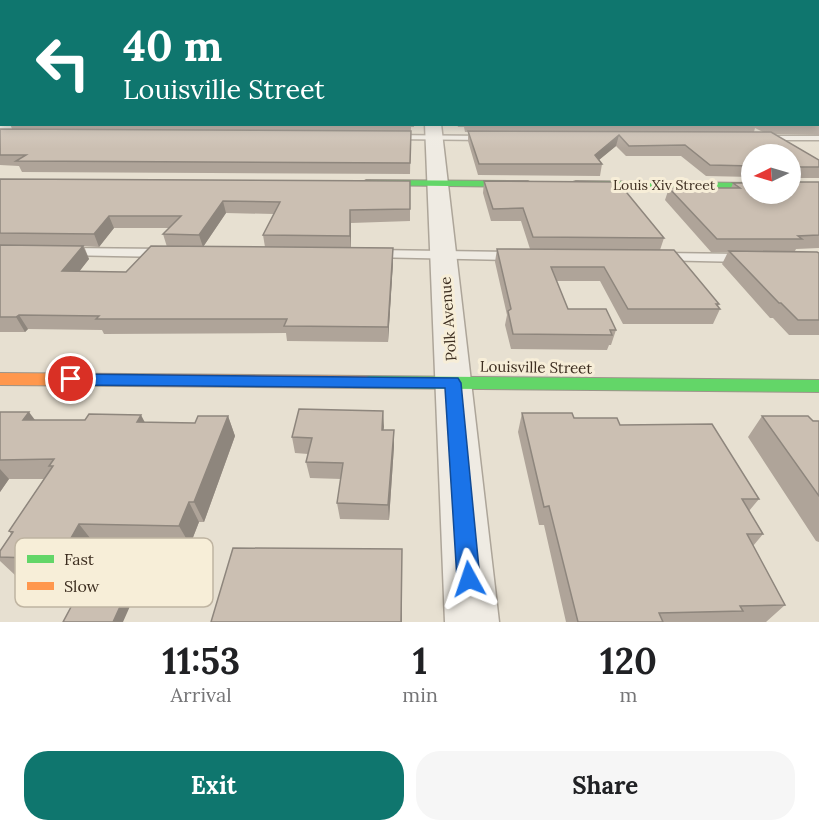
<!DOCTYPE html>
<html lang="en">
<head>
<meta charset="utf-8">
<style>
	body { margin:0; font-family:Lora,serif; background:#f6f6f6; color:#202124; height:100vh; display:flex; flex-direction:column; font-size:22px; white-space:nowrap }
	* { box-sizing:border-box; margin:0 }
	p { font-size:20px; color:#757577 }
	.icon { flex:none; width:33px; height:33px; fill:none; stroke:currentColor; stroke-width:2; stroke-linecap:round; stroke-linejoin:round }
	.map { position:relative; height:622px; overflow:hidden }
	.details { display:flex; flex-direction:column; background:#fff; flex:1 }
	.details>* { flex:none }
	.hud { position:absolute; left:0px; top:0px; width:819px; height:126px; box-shadow:0 3px 9px #0003; background:#0f766e; color:#fff; overflow:hidden }
	.needle { width:39px; rotate:265deg }
	.fabs { position:absolute; left:741px; top:144px; display:grid; gap:12px }
	.fabs a { display:grid; place-items:center; width:60px; height:60px; border-radius:50%; background:#fff; box-shadow:0 3px 9px #0003; font-size:30px }
	.pin { position:absolute; display:grid; place-items:center; width:51px; height:51px; color:#fff; margin:-26px; border:3px solid #fff; border-radius:50%; box-shadow:0 2px 6px #0007 }
	.me { position:absolute; width:66px; margin:-33px; rotate:355deg; stroke-linejoin:round; filter:drop-shadow(0 0 4px #0008) }
	.turn { display:flex; align-items:center; gap:21px; height:126px; padding:0 24px; font-size:27px }
	.turn .icon { width:78px; height:78px; stroke-width:2.5 }
	.turn b { display:block; font-size:42px; line-height:51px }
	.eta { display:flex; justify-content:space-evenly; align-items:center; height:102px; text-align:center }
	.eta b { font-size:36px; font-weight:800; line-height:42px }
	.button { display:flex; gap:12px; margin-top:auto; padding:12px 24px }
	.button a { flex:1; height:69px; border-radius:24px; background:#0f766e; color:#fff; font-size:24px; font-weight:800; line-height:69px; text-align:center }
	.button a+a { background:#f6f6f6; color:#202124 }
	.map>svg:first-child { display:block }
	.lines { fill:none; stroke-linecap:round; stroke-linejoin:round }
	.lane-casing { stroke:#ada599; stroke-width:3 }
	.street-casing { stroke:#ada599; stroke-width:3 }
	.fast-casing { stroke:#9c958a; stroke-width:2 }
	.slow-casing { stroke:#9c958a; stroke-width:2 }
	.lane { fill:#efebe3; fill-rule:evenodd }
	.street { fill:#efebe3; fill-rule:evenodd }
	.fast { fill:#63d668; fill-rule:evenodd }
	.slow { fill:#ff974d; fill-rule:evenodd }
	.wall { fill:#afa499; fill-rule:evenodd }
	.shaded-wall { fill:#8e867d }
	.building { fill:#cbbfb2; stroke:#8e867d; stroke-width:1.5 }
	.route { fill:#1a73e8; stroke:#114b97; stroke-width:1.5 }
	.labels { text-anchor:middle; dominant-baseline:central; stroke-width:6; stroke-linejoin:round; paint-order:stroke }
	.far-street-label { font-size:14px; fill:#3d2e20; stroke:#f7eed8 }
	.street-label { font-size:15px; fill:#3d2e20; stroke:#f7eed8 }
	.key { fill:#f7eed8; stroke:#bfb4a1; stroke-width:1.5 }
	.key-label { font-size:16px; fill:#3d2e20 }
</style>
</head>
<body>
<div class="map">
<svg width="819" height="622" viewBox="0 0 819 622">
	<rect width="100%" height="100%" fill="#e7e0d1"/>
	<g class="lines">
		<defs>
			<path id="lane" d="M390 135 486 136 490 138 486 140 393 139H390Z
				M759 136H819V140H759Z
				M66 248 165 249 171 253 165 257 62 255 60 252 62 249Z
				M375 250 516 252 522 256 516 260 370 257 369 254 370 251Z
				M660 253 744 254 750 258 744 262 655 260 654 257 655 254Z"/>
			<path id="street" d="M20 124 0 136V125Z
				M425 124H441L499 622H445Z"/>
			<path id="fast" d="M366 180 528 181 533 184 528 187 363 185 361 183Z
				M576 181 752 183V189L573 186V182Z
				M366 376 819 380V392L366 388 360 386 358 382 360 378Z"/>
			<path id="slow" d="M0 373 366 376 372 378 374 382 372 386 366 388 0 385Z"/>
		</defs>
		<!-- lane casing -->
		<use href="#lane" class="lane-casing"/>
		<!-- street casing -->
		<use href="#street" class="street-casing"/>
		<!-- fast casing -->
		<use href="#fast" class="fast-casing"/>
		<!-- slow casing -->
		<use href="#slow" class="slow-casing"/>
		<!-- lane -->
		<use href="#lane" class="lane"/>
		<!-- street -->
		<use href="#street" class="street"/>
		<!-- fast -->
		<use href="#fast" class="fast"/>
		<!-- slow -->
		<use href="#slow" class="slow"/>
	</g>
	<!-- wall -->
	<path class="wall" d="M818 62H819V79H818Z
		M2 76V123H0V78Z
		M819 80V135L774 134 819 160V178H794V182H819V248L796 249 795 251 819 253V335H789L773 318H770L722 264 728 252H711L665 200 669 188H731L733 183 790 194 752 154V177L706 176 681 156H626L616 146 599 160 602 164 600 176 478 175 468 141V132H465L464 127H458L457 124H818ZM755 128 763 132H754Z
		M10 124H414V127H411L410 174 22 172 19 166 0 165V129H12Z
		M0 179 410 181V221L351 223V248L393 262 388 342 287 341 286 333 104 334 102 330 28 329 25 332H0ZM226 213 274 214 263 235 265 247H203ZM114 228H169L163 234 167 247 126 272 79 271 89 259 84 246 99 247Z
		M484 181 664 238 660 250 719 304 718 306 720 309 713 324H623L600 281H556L568 309 616 330 611 345H609L607 350 511 349 505 325 507 315 495 262 497 249H530L521 221H491L483 193Z
		M0 412 35 420 145 422 195 423 228 416 235 436 204 522H199L190 545 94 543 76 577 16 576 0 561V551L11 534 9 531 44 479H9L0 492Z
		M522 413 574 418 620 425 759 499 749 511 763 534 753 546 785 605 766 622H566L544 525H539L518 432Z
		M762 416 819 421V542L816 541 748 437Z
		M384 430 394 446 389 520 340 519 337 503 341 479 310 478 306 462 308 454 295 453 292 437Z"/>
	<!-- shaded-wall -->
	<path class="shaded-wall" d="M619 135 616 146 594 164 595 155Z
		M223 201 226 213 203 247 199 235Z
		M350 210 351 223V249L350 236Z
		M109 216 114 228 99 247 94 234Z
		M83 246 89 259 69 285 62 271Z
		M393 248V262L388 342V327Z
		M19 315 28 329 25 332 16 317Z
		M383 411 384 427 382 446V430Z
		M29 412 44 432 23 420Z
		M141 415 151 434 137 422Z
		M228 416 235 436 204 522 194 502Z
		M394 430V446L389 520 388 505Z
		M0 469 9 479 0 492Z
		M189 502 199 522 190 545 179 526Z
		M79 524 94 543 76 577 59 559Z
		M402 549V622H401Z
		M133 578 139 586 123 622H113Z"/>
	<!-- building -->
	<path class="building" d="M818 62H819V71H818Z
		M2 76V113H0V78Z
		M818 79 819 80V124H818Z
		M0 129 411 131 410 163 16 161 26 155H0Z
		M468 131 771 132 819 160V167H794V182H819V235L798 236 802 239H717L669 188H740L733 183H752V194H790V154H752V166L710 165 685 145 629 146 619 135 595 155 602 164H479Z
		M0 179 410 181V209L350 210V236L263 235 280 202 223 201 199 235 163 234 181 216H109L94 234 0 233Z
		M484 181 618 182 664 238 533 237 523 208 493 209Z
		M0 245 83 246 62 271 126 272 151 246 393 248 388 327 284 326 287 319H96L99 316 19 315 16 317H0Z
		M497 249 674 250 719 304H716L720 309H628L604 267H551L568 309H606L616 330H610L612 335 513 334 508 311 511 309Z
		M729 251 817 252 819 253V320H798L781 303H779Z
		M299 409 383 411 382 430H394L388 505 337 503 343 463 306 462 312 438 292 437Z
		M0 412H29L23 420H85L89 414 141 415 137 422 195 423 198 416H228L194 502H189L179 526 79 524 59 559 0 557V551L13 532 9 531 53 466H49L54 459 0 460Z
		M522 413H572L574 418H617L620 425 712 424 759 499H742L763 534H747L785 605 740 606 743 611 659 613 663 622H578L549 506 544 507Z
		M762 416H808L813 421H819V496Z
		M233 548 402 549 401 622H211Z
		M87 577 133 578 113 622H63Z"/>
	<!-- sky -->
	<linearGradient id="sky" x2="0" y2="1"><stop stop-color="#96bed9"/><stop offset="0.42" stop-color="#f4f1ea"/><stop offset="1" stop-color="#f4f1ea" stop-opacity="0"/></linearGradient>
	<rect width="819" height="149" fill="url(#sky)"/>
	<!-- route -->
	<path class="route" d="M71 374 458 378 461 383 480 579 477 587 469 590 461 587 457 579 445 388 71 385 66 383 63 379 66 375Z"/>
	<g class="labels">
		<!-- far-street labels -->
		<g class="far-street-label">
			<text x="664" y="185">Louis Xiv Street</text>
		</g>
		<!-- street labels -->
		<g class="street-label">
			<text transform="translate(448 319) rotate(-94)">Polk Avenue</text>
			<text transform="translate(536 367) rotate(1)">Louisville Street</text>
		</g>
	</g>
	<!-- legend -->
	<rect x="15" y="538" width="198" height="69" rx="9" class="key"/>
	<rect x="27" y="555" width="27" height="8" fill="#63d668"/>
	<rect x="27" y="582" width="27" height="8" fill="#ff974d"/>
	<g class="key-label">
		<text x="64" y="565">Fast</text>
		<text x="64" y="592">Slow</text>
	</g>
</svg>
<div class="fabs">
<a><svg class="needle" viewBox="-14 -14 28 28"><path d="M0-13l5 13h-10z" fill="#e53935"/><path d="M0 13l5-13h-10z" fill="#757577"/></svg></a>
</div>
<div class="pin" style="left:71px;top:379px;background:#d93025"><svg class="icon" aria-label="arrive" viewBox="0 0 24 24"><path d="M6 21V4h12l-3 4 3 4H6"/></svg></div>
<svg class="me" style="left:469px;top:579px" viewBox="-20 -20 40 40"><path d="M0-17L14 15 0 8-14 15z" fill="#1a73e8" stroke="#fff" stroke-width="4"/></svg>
<div class="hud">
<div class="turn"><svg class="icon" aria-label="left" viewBox="0 0 24 24"><path d="M17 20v-9H6M10 6l-5 5 5 5"/></svg><div><b>40 m</b>Louisville Street</div></div>
</div>
</div>
<section class="details">
<div class="eta">
<div><b>11:53</b><p>Arrival</p></div>
<div><b>1</b><p>min</p></div>
<div><b>120</b><p>m</p></div>
</div>
<div class="button"><a>Exit</a><a>Share</a></div>
</section>
</body>
</html>
